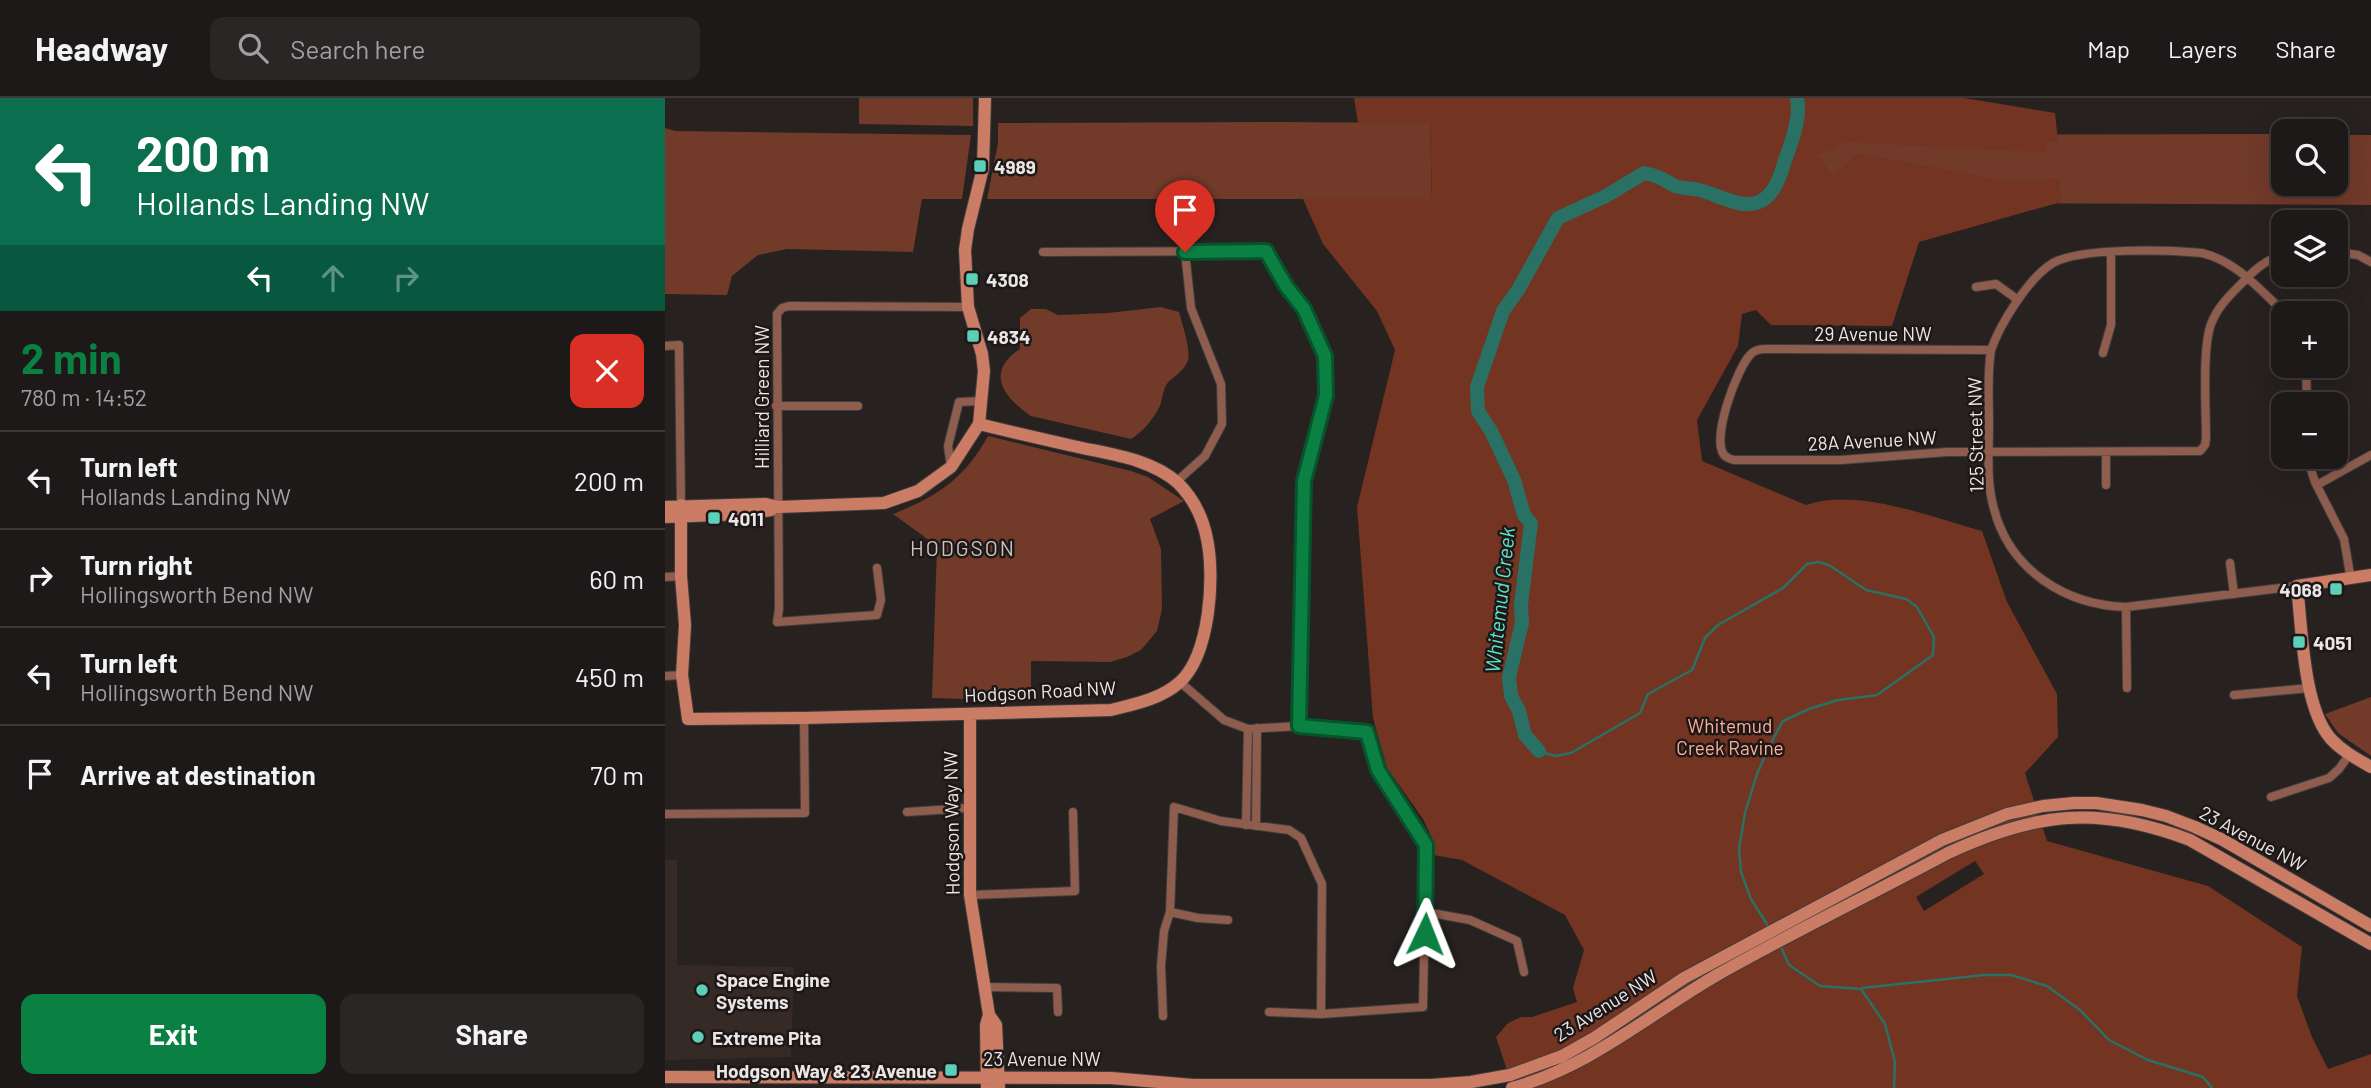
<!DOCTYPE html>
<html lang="en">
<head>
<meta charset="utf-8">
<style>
	body { margin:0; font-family:Barlow,sans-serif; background:#2a2625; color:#f1f3f6; height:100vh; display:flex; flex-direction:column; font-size:26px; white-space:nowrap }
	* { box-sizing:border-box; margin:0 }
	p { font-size:23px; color:#a0a0a2 }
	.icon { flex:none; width:38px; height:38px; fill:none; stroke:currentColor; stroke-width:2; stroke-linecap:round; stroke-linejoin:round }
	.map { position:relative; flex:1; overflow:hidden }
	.drawer { display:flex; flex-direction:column; background:#1d1918; width:665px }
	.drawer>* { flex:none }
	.guide { background:#0b6e4f; color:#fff; overflow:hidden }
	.fabs { position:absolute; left:1606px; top:21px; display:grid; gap:14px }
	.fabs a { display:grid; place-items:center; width:77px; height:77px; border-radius:14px; background:#1d1918; box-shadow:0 7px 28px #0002,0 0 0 2px #3b3837; font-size:35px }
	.pin { position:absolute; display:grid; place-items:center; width:60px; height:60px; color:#fff; margin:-72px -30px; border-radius:50% 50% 50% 0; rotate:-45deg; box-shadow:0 0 7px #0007 }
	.pin .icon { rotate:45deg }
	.me { position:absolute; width:77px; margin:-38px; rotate:2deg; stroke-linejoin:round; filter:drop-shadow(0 0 5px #0008) }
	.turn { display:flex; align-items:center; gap:24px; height:147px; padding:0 21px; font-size:32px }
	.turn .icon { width:91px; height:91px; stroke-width:2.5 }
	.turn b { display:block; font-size:49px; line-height:60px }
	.lanes { display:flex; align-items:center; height:66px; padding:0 21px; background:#0003; justify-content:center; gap:35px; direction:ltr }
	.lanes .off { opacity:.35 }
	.round { display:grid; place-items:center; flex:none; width:74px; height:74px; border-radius:14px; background:#2a2625 }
	.overview { display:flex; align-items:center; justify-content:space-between; height:119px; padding:0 21px }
	h1 { font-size:42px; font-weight:700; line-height:52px; color:#0b8043 }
	.cta { display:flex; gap:14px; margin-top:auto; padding:14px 21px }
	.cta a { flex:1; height:80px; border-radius:14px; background:#0b8043; color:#fff; font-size:28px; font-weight:700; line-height:80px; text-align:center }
	.cta a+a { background:#2a2625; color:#f1f3f6 }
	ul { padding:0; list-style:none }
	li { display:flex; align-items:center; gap:21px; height:98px; padding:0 21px; border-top:2px solid #3b3837 }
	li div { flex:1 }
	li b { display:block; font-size:26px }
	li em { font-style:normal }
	header { display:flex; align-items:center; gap:42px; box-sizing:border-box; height:98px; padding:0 35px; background:#1d1918; border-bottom:2px solid #3b3837 }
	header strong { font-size:33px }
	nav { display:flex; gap:38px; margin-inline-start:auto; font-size:24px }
	.search { width:490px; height:63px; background:#2a2625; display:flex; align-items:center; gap:18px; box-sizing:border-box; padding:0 24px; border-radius:14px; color:#a0a0a2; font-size:26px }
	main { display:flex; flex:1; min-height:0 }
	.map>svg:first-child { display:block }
	.built { fill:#362a27 }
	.green { fill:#713a29 }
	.forest { fill:#733421; fill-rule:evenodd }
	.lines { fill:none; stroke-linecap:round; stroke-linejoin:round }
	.stream { stroke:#297164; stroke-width:2.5 }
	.river { stroke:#297164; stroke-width:14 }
	.street-casing { stroke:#423d3c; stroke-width:10 }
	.secondary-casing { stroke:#423d3c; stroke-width:14 }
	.street { stroke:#8e5d4e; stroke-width:8 }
	.secondary { stroke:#cb7c65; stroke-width:12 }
	.route-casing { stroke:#07532c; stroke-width:18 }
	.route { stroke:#0b8043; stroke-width:12 }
	.poi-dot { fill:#5dceb8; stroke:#1d1817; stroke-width:2.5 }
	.labels { text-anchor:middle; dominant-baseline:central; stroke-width:5; stroke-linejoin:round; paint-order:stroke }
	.poi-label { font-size:19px; font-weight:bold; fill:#eae6e5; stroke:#1d1817; text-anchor:start }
	.street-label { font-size:19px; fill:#eae6e5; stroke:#1d1817 }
	.park-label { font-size:19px; fill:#fdae97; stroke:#1d1817 }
	.neighbourhood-label { font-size:21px; letter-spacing:2px; fill:#c9c2c0; stroke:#1d1817 }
	.water-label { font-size:21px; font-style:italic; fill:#5ce4ca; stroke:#1d1817 }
</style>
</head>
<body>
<header>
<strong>Headway</strong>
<div class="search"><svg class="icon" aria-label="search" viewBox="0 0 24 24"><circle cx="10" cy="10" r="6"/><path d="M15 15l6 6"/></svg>Search here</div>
<nav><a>Map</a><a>Layers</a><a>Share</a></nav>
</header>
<main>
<section class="drawer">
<div class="guide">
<div class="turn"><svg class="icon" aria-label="left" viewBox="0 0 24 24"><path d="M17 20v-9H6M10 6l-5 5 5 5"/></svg><div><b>200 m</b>Hollands Landing NW</div></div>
<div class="lanes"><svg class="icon" aria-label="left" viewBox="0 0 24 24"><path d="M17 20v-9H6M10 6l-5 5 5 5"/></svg><svg class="icon off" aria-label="ahead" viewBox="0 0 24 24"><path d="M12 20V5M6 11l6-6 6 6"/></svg><svg class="icon off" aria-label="right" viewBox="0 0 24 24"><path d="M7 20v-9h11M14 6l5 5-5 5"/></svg></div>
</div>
<div class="overview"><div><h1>2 min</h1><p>780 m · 14:52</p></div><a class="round" style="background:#d93025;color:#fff"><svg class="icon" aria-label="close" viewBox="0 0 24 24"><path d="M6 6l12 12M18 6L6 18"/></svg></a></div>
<ul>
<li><svg class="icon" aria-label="left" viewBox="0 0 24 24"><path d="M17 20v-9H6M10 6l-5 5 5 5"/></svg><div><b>Turn left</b><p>Hollands Landing NW</p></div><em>200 m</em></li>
<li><svg class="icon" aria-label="right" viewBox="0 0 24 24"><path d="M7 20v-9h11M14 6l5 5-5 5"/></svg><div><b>Turn right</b><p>Hollingsworth Bend NW</p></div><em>60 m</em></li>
<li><svg class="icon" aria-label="left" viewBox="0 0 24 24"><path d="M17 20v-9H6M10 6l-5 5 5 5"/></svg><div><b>Turn left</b><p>Hollingsworth Bend NW</p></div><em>450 m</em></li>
<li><svg class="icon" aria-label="arrive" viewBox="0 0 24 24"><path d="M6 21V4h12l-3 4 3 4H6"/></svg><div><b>Arrive at destination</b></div><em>70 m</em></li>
</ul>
<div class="cta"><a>Exit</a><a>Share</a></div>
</section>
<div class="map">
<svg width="1706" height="990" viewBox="0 0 1706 990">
	<rect width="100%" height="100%" fill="#272120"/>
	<!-- built -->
	<path class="built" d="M0 762H12V867L129 869 126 959 0 962Z"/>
	<!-- green -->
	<path class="green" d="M194 0H308V28L194 26Z
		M614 24 765 25 767 101H322L333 45V25Z
		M0 30 10 33 306 37 297 101H257L248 154 122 151 93 157 67 178 62 197 0 196Z
		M1619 36V86H1671V37H1706V107L1111 104 1135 37Z
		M496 209 514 214C517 225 526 252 523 262 519 274 508 278 501 287 498 293 497 302 495 308 489 320 478 334 466 341L366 318C338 299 320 274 355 251V220L366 211H381L393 217 443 215Z
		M323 338 466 373 483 379 519 403 485 421 496 451 497 511 492 533 476 552 462 559 445 564 366 563V603L267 600 272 448 228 416C273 398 299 381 323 338Z
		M1706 599V658L1673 635 1660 616Z"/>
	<!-- forest -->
	<path class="forest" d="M689 0H1299L1390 15 1393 43 1382 44 1379 54 1180 44 1152 58 1169 78 1192 55 1336 82 1395 81 1396 104 1254 144 1227 228 1106 227 1091 212 1077 216 1073 248 1032 322 1037 363 1141 407C1192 389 1266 419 1317 433L1342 504 1392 596 1393 639 1360 675 1382 743 1543 788 1637 849 1632 898 1647 939 1663 971 1706 956V990H848L831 939 843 925 856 919H867L912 904 908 890 919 852 900 817 797 762 768 757 767 740 758 721 722 670 708 620 692 409 730 252 712 213 658 146 638 101H767L765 25H693ZM1310 763 1319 776 1259 813 1251 799Z"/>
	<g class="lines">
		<!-- stream -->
		<path class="stream" d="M874 653 890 658 906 655 975 615 983 596 1027 572 1040 540 1053 527 1118 490 1142 466 1153 464 1164 467 1201 492 1241 501 1252 509 1269 539 1268 557 1212 597 1173 602 1144 611 1118 623 1107 643 1092 676 1080 715 1074 751 1076 774 1086 801 1105 831
			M1116 849 1124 867 1155 888 1196 891 1220 926 1230 964 1229 990
			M1197 890 1319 877H1346L1382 888 1415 912 1444 942 1483 962 1538 979 1547 990"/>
		<!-- river -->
		<path class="river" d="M874 653 860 637 854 613 846 598 844 579 857 525 856 507 866 425 859 417 849 382 826 333 813 313 812 289 838 213 853 192 893 120 941 98 979 75C993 78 996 80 1008 87 1016 91 1026 90 1034 92 1052 96 1078 113 1096 103 1110 96 1116 76 1120 62 1127 44 1136 19 1132 0"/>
		<defs>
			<path id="street" d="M378 154 601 153 620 188 639 211 660 258 661 297 639 383 634 628
				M1671 154 1693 157 1706 164
				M1311 189 1331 186 1353 202
				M1620 215C1595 192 1571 163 1537 155 1502 152 1417 149 1388 165 1364 179 1335 226 1326 252 1322 276 1324 302 1324 326 1324 354 1321 384 1329 411 1345 472 1400 507 1461 509L1632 488
				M0 248 14 247 16 407
				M1326 252 1100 251C1094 251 1089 252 1085 257 1072 271 1046 340 1059 357 1062 360 1065 361 1069 362H1176L1282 354 1535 353 1540 347 1541 340C1541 311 1537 251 1546 226 1552 210 1563 199 1575 187 1588 173 1600 162 1619 156
				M1438 255 1446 227V155
				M1641 268 1642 306
				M1642 278 1672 268 1675 260 1671 254
				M111 308H193
				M1642 359 1650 384 1679 441 1686 482
				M286 369 283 348 294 304 317 303
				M511 384 540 358 557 326 556 286 526 210 520 154
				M1441 387V354
				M1652 387 1706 357
				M1565 465 1569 496
				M212 470 216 502 212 517 112 524 114 511 112 216 117 210 124 208 303 209
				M0 479 16 478
				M1461 509 1462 590
				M0 578 17 577
				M515 584 559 622 583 631 634 628 702 634 713 672 761 747 758 909 656 916 604 914
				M1569 597 1644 590
				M1606 699 1664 680 1674 671 1684 657
				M242 714 303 710
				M0 716 140 715 139 620
				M581 727 583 631
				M591 728 592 630
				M305 797 410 793 408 714
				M505 814 533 820 563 822
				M761 814 805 822 852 843 859 874
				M321 889 392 890 393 914
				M498 918 496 868 499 833 505 814 509 709 556 723 624 732 636 740 657 786 656 916"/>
			<path id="secondary" d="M16 407V478L20 527 17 577 23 621 139 620 446 612C470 606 496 601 515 584 545 556 550 479 542 441 538 420 528 400 513 385 485 360 443 356 408 348 377 341 346 334 314 326
				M0 409 101 406 113 409 219 405 253 393 286 369 314 326 319 273 317 256 303 209 300 152 303 131 318 70 320 0
				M0 419 80 416 106 412
				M1706 477 1632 488C1637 530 1638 610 1666 641 1677 653 1692 661 1706 669
				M305 616V797L324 917 321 927 322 990
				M324 917 331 927 334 990
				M0 979 446 980 528 987H766L806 984 845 977 897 958 929 940 1019 880 1277 742 1342 716 1378 708 1409 705H1431L1477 712 1501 718 1530 729 1558 742 1706 828
				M847 990C926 968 983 917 1052 877 1128 834 1207 796 1283 755 1371 714 1433 707 1525 742L1706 846"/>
		</defs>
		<!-- street casing -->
		<use href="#street" class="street-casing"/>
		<!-- secondary casing -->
		<use href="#secondary" class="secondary-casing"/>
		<!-- street -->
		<use href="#street" class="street"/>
		<!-- secondary -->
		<use href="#secondary" class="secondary"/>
	</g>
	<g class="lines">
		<defs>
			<path id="route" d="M520 154 601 153 621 188 639 211 660 258 661 297 639 383 634 628 702 634 713 672 761 747 760 836"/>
		</defs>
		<!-- route casing -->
		<use href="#route" class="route-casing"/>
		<!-- route -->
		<use href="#route" class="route"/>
	</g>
	<!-- markers -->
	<g class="poi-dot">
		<rect x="308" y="61" width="14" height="14" rx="3.5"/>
		<rect x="300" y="174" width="14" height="14" rx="3.5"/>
		<rect x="301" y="231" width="14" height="14" rx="3.5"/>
		<rect x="42" y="413" width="14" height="14" rx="3.5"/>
		<rect x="1664" y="484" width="14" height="14" rx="3.5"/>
		<rect x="1627" y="537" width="14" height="14" rx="3.5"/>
		<circle cx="37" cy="892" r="7"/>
		<circle cx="33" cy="939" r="7"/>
		<rect x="279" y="965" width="14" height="14" rx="3.5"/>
	</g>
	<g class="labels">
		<!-- poi labels -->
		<g class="poi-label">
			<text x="329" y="68">4989</text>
			<text x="321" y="181">4308</text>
			<text x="322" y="238">4834</text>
			<text x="63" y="420">4011</text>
			<text x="1657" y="491" text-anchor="end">4068</text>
			<text x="1648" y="544">4051</text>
			<text x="51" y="881">Space Engine<tspan x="51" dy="22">Systems</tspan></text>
			<text x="47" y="939">Extreme Pita</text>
			<text x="272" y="972" text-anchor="end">Hodgson Way &amp; 23 Avenue</text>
		</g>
		<!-- street labels -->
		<g class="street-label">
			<text x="1208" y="235">29 Avenue NW</text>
			<text transform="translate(96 299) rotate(-90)">Hilliard Green NW</text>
			<text transform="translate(1310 337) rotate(-91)">125 Street NW</text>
			<text transform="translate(1207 342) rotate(-3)">28A Avenue NW</text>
			<text transform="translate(375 593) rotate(-3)">Hodgson Road NW</text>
			<text transform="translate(286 725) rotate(-91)">Hodgson Way NW</text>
			<text transform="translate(1588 740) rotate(28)">23 Avenue NW</text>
			<text transform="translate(940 907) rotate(-32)">23 Avenue NW</text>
			<text x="377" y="960">23 Avenue NW</text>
		</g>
		<!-- park labels -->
		<g class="park-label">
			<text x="1065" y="627">Whitemud<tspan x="1065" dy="22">Creek Ravine</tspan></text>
		</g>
		<!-- neighbourhood labels -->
		<g class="neighbourhood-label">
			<text x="298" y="449">HODGSON</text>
		</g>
		<!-- water labels -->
		<g class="water-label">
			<text transform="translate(834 502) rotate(-84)">Whitemud Creek</text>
		</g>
	</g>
</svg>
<div class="fabs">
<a><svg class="icon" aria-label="search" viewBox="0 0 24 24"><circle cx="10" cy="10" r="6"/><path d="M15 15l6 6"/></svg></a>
<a><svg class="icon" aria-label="layers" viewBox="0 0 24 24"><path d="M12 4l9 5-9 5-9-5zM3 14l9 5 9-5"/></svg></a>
<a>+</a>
<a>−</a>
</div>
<div class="pin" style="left:520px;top:154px;background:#d93025"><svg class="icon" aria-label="arrive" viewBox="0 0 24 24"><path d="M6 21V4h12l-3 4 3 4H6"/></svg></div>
<svg class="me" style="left:760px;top:836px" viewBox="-20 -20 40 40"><path d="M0-17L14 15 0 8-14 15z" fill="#0b8043" stroke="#fff" stroke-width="4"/></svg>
</div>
</main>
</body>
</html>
